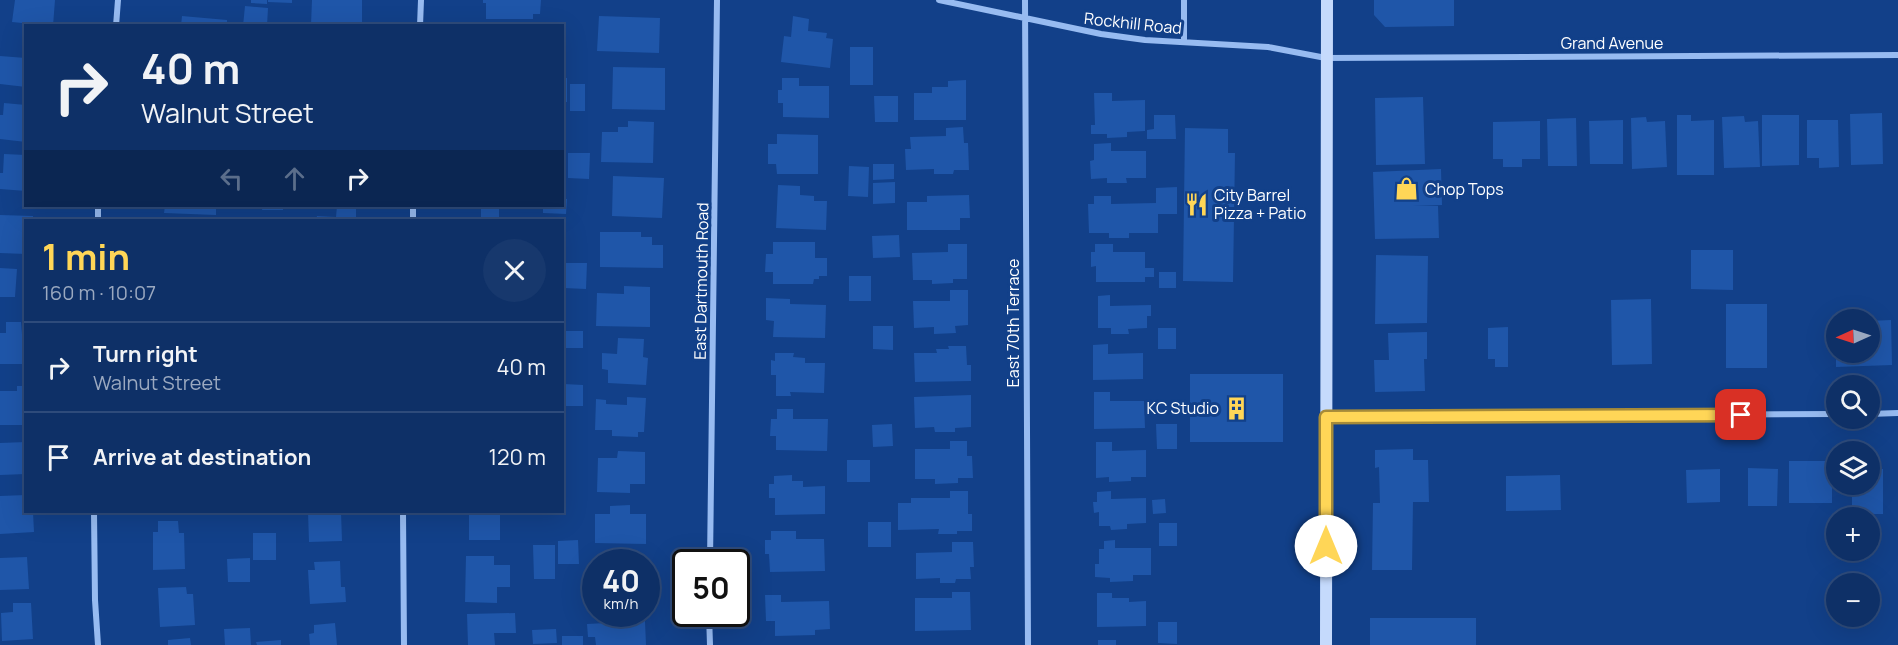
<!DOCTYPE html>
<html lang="en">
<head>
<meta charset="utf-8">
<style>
	body { margin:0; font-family:Manrope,sans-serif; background:#17386d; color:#f1f3f6; height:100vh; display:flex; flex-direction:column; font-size:22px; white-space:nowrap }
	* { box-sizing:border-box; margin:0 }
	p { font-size:20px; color:#9ba9c0 }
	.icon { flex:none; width:33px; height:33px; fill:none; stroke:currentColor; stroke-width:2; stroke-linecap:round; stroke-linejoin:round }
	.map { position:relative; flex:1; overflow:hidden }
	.drawer { position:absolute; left:24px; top:219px; width:540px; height:294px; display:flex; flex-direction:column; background:#0e3067; border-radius:0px; box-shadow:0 6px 24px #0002,0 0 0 2px #2e4b7b }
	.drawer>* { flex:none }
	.hud { position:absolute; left:24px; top:24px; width:540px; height:183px; border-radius:0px; box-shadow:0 6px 24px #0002,0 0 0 2px #2e4b7b; background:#0e3067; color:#f1f3f6; overflow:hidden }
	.needle { width:39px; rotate:267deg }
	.buttons { position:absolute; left:1826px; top:309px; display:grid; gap:12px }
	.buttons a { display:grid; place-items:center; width:54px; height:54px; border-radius:50%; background:#0e3067; box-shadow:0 6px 24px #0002,0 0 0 2px #2e4b7b; font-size:30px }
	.speed { position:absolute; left:582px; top:549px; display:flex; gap:12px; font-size:30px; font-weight:700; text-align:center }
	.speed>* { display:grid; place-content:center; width:78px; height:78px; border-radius:50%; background:#0e3067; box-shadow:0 6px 24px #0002,0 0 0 2px #2e4b7b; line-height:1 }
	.speed small { font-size:15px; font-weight:400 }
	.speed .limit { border:3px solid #111; border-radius:9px; background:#fff; color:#111 }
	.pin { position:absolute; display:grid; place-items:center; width:51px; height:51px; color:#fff; margin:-26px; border-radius:12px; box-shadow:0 3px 9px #0006 }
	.me { position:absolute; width:66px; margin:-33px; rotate:0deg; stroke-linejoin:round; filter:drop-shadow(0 0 4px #0008) }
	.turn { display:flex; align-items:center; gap:21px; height:126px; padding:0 18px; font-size:27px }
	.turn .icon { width:78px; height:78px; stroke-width:2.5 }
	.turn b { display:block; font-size:42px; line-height:51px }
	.lanes { display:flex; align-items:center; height:57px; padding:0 18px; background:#0003; justify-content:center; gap:30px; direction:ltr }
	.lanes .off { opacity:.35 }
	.round { display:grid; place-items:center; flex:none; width:63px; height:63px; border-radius:32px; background:#17386d }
	.overview { display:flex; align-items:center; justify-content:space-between; height:102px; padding:0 18px }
	h1 { font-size:36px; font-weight:700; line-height:45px; color:#ffd657 }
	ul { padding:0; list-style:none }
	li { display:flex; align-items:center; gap:18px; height:90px; padding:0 18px; border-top:2px solid #2e4b7b }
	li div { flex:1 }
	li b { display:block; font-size:22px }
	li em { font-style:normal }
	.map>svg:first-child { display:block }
	.building { fill:#1f56a9 }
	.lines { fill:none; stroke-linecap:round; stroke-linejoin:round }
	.minor { stroke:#97bbf1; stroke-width:6 }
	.secondary { stroke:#c5dafc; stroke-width:12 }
	.route-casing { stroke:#a68b39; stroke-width:15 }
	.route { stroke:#ffd657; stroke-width:10 }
	.labels { text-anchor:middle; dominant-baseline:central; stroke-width:6; stroke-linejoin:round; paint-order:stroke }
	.street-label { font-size:16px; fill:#fff; stroke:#124089 }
	.poi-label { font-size:16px; fill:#fff; stroke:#124089; text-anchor:start }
</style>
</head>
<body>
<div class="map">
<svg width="1898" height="645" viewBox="0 0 1898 645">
	<rect width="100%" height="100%" fill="#124089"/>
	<!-- building -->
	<path class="building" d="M15 0H55L53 26 12 22Z
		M251 0H267V4L251 3Z
		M268 0H292V3L268 2Z
		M312 0H362V25H311Z
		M483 0H541L540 14H533V19H486V3H483Z
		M1374 0H1454V26L1385 27 1374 15Z
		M245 6 268 8 267 26H243Z
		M182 16 227 20V26H181Z
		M599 16 660 18 659 53 597 51Z
		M793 16 809 19 808 31 827 33 826 38 833 39 830 68 781 62 784 36 791 37Z
		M850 47H873V85H850Z
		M0 56 26 58V87L0 84Z
		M613 67 665 68V110L612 109Z
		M562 78H567V102H562Z
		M782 78H799V86H829V118L783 117V103H778V90H782Z
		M966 80V120H914V93H932V87H948V81Z
		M570 84H585V111H570Z
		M1094 93H1112V101L1145 100V131L1127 132V137L1107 138V134H1091V125H1095Z
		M874 96H898V122H875Z
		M1423 97 1425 164 1376 165 1375 98Z
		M4 103 26 105V142L0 139V115H3Z
		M1882 113 1883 164 1851 165 1850 114Z
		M1154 115H1175L1176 139H1147V130L1154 129Z
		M1677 115H1691V121L1714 120V175H1677Z
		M1762 115H1799V165L1762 166Z
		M1744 116 1745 122 1758 121 1760 167 1724 168 1722 117Z
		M1646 117 1647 122 1665 121 1667 167 1632 169 1631 118Z
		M1576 118 1577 166H1548L1547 119Z
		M1623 120V164H1590L1589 121Z
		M1807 120H1838L1839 167 1819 168V158H1807Z
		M628 121 654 122 653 163 601 162 602 132H618V127H628Z
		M1540 121V159H1522V167H1503V159H1493V122Z
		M963 127 964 143H968L969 170H954L953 174H934V169L906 170 905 149H911L910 137 946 136V128Z
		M1185 128 1228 129V153H1235L1233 282 1183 281Z
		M777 134 818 135V174H777L776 164H768V144H777Z
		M1111 143V151H1146V178H1126L1127 183H1107V178L1091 179 1090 161 1094 160V144Z
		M562 145H566L565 160H562Z
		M568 153H590L589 179 568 178Z
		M4 154 26 155V191L0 189V173H3Z
		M873 164H894V179L873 180Z
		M849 166 869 167 868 197 848 196Z
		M1441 169 1442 205 1413 206H1438L1439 238 1375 239 1373 172Z
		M613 176 664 178 662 218 612 216Z
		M895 182V203L873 204V183Z
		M778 185 800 186V195L814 196V201H827L826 230 776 228Z
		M1177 187V214H1158V233H1129V238H1109V233H1089L1088 204H1094V196H1111V204L1156 203V188Z
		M969 195 970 218H960V230H907V202H927V196Z
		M562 199H567L566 214 543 213V206H562Z
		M165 206H216V215L164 213Z
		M263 206H283V210H262Z
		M337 206 356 208V220H316L317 216 336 217Z
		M481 207 499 208V218L517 219V220H481Z
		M0 215 33 216V220H26V254L0 253Z
		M600 232H641V237H652V245H663V268L600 267Z
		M899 235 900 257 873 258 872 236Z
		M773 242H815V258H827V276H819V279H814L813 284H773V272H765L766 254H773Z
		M948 244H967V279H953V283L932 284V280H913L912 253 948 252Z
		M1095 244H1113V252H1145V268H1154V277H1145V282H1096V266L1091 267V252H1095Z
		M1691 250H1733V290L1691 289Z
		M1376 255 1428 256 1427 323 1375 324Z
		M565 263H587L586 289 564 288Z
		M0 268 17 269 15 297H0Z
		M1159 272H1176V288H1159Z
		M849 276H871V301H849Z
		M624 286 650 287V327L596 326 597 293 624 294Z
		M950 290H968V325L955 326 956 333 934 334V327L914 328 913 301H950Z
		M1110 295V306L1151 305V316H1147V328L1128 329 1129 334H1111V328H1098V296Z
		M766 298 790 299V304L826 305 825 338 773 337 774 321 766 320Z
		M1651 299 1652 364 1612 365 1611 300Z
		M1726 304H1767V368H1726Z
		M1891 320 1892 365 1836 367V352H1869V321Z
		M6 322H21L22 334H26V364H0V333H6Z
		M873 326H893V350L873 349Z
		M1508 327V367H1495V359H1488V328Z
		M1158 328H1176V349H1158Z
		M562 331H583V348H562Z
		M1427 332V359H1424L1425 391 1375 392 1374 360H1389L1388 333Z
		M618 338 644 339 643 357 648 358 646 385 608 383V370L602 369V353L617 354Z
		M1108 344V354L1143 353V379L1093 380V345Z
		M948 346H966L967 365H971V381L915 382 914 353H937L936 349H949Z
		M775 353H794L793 357 805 358V363H825L824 393 790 392 791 396H776V375H771V360L775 361Z
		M1190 374H1283V442H1190Z
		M564 384 583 385V406H563Z
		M17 386H26V425H0V391H17Z
		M1094 392H1110V401H1144L1145 428 1094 429Z
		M971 395V427L955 428V432H935L934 427 915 428 914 397Z
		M627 397 646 398 644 432H638V437L612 436V430H595L596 399 606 400V404L627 405Z
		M777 409H793V419H828L827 451 776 450V436H770L771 419H777Z
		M892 424 893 446 873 447 872 425Z
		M1156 424H1177V449H1157Z
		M950 441H967V456H972L973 478H958V483L935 484V479H915V449H950Z
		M26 442V474L0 475V443Z
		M1096 442H1112V451L1146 450V477H1131V481L1109 482V477L1096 478Z
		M1413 449V460H1428L1429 502H1413L1412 570H1372L1373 503H1380L1379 467 1375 468V450Z
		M618 451 645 452V484H630V493L597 492 598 458H617Z
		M847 460H870V482H847Z
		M1789 461H1832V503H1789Z
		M1869 461H1873V469H1883V514H1852V484H1869Z
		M1748 468 1778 469 1777 506H1748Z
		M1720 469V502L1687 503 1686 470Z
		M792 475V481H803V487L825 486V514L775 515V498H769V484H774V476Z
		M1560 475 1561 510 1506 511V476Z
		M950 491H968V514H972V531H957V534H938L939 529 898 530V503H911V498H950Z
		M1111 491V499L1146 498V523L1127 524V529L1111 530 1110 526H1099V512L1094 513 1093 502H1097V492Z
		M26 495V512H33L34 532 0 534V496Z
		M1165 499 1166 513 1153 514 1152 500Z
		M630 505V514H646V544L595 543V514H610V506Z
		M308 512H341L342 541 309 542Z
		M469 512H500V540H469Z
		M158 521H178L179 533H184L185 569 153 570V532H158Z
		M868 522H891V547H868Z
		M1159 523H1177V546H1159Z
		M771 531H796V539H824L825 571 770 572 769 554H765V540H771Z
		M253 533H276V560H253Z
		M578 540 579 564H558V541Z
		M1115 540V548H1151V575H1133V581L1110 582V578L1095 577V564H1099V549H1104V541Z
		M952 542H973L974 567H970L971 579H956L955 583H940V578L916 579V553L952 552Z
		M533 545H555V579H534Z
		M466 556H494V565H510V587H497V603L465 602Z
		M27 557 29 589 0 590V558Z
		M615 557H643V562H615Z
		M250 558V582H228L227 559Z
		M340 561 341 587H345L346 602 310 604 308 570H315L314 562Z
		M186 587 187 594H193L195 625 160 627 158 588Z
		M952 592H970L971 630 915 631V598H952Z
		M1097 593H1112V598H1129V602L1146 601V626L1097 627Z
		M765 595H781V602L829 601 830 629 815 630V635L775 636V621H766Z
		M13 603H31L33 639 2 641 1 613 13 612Z
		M515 613 516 633H494L495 645H468L467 614Z
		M1370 618H1476V645H1370Z
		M645 621 646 645H596L595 637H588L587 624Z
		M1158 622H1177V644L1158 643Z
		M335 623 337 645H310L309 634 314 633V625Z
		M250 628 251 645H225L224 629Z
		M556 629 557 643 533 644 532 630Z
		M562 636H583V645H562Z
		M190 638 191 645H168V640Z
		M281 640V645H257L256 642Z
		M1098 640H1116V645H1098Z"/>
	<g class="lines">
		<!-- minor -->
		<path class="minor" d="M939 0 1101 34 1145 40 1268 47 1326 58 1898 55
			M1025 0 1028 645
			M116 26 118 0
			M420 26 421 0
			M1184 42V0
			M98 220V206
			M413 220V206
			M1869 414 1898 413
			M1327 417 1836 414
			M94 512 95 600 98 645
			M403 512 404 645
			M710 562 717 0
			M709 614 710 645"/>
		<!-- secondary -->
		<path class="secondary" d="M1326 645 1327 0"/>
	</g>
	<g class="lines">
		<defs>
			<path id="route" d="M1326 546V417L1741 415"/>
		</defs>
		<!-- route casing -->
		<use href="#route" class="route-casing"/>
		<!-- route -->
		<use href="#route" class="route"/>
	</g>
	<!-- icons -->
	<defs>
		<symbol id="shop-bare" viewBox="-9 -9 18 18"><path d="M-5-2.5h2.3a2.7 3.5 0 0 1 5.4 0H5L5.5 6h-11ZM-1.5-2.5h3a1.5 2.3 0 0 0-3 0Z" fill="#ffd657" stroke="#124089" stroke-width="2.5" paint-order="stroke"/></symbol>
		<symbol id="restaurant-bare" viewBox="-9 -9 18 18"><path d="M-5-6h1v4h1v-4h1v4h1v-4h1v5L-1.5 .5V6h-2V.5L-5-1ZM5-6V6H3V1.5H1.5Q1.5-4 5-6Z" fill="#ffd657" stroke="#124089" stroke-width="2.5" paint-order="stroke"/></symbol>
		<symbol id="building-bare" viewBox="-9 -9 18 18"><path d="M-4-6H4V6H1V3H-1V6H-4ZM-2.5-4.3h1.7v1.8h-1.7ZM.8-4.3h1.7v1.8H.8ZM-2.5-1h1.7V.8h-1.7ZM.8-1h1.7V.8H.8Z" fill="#ffd657" stroke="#124089" stroke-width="2.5" paint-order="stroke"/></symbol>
	</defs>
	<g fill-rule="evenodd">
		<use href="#shop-bare" x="1390" y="172" width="33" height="33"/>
		<use href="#restaurant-bare" x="1180" y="188" width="33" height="33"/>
		<use href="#building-bare" x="1220" y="392" width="33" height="33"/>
	</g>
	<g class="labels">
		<!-- street labels -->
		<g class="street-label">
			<text transform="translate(1133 23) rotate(6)">Rockhill Road</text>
			<text x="1612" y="43">Grand Avenue</text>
			<text transform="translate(701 281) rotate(-89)">East Dartmouth Road</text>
			<text transform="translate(1013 323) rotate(-90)">East 70th Terrace</text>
		</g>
		<!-- poi labels -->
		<g class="poi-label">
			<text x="1425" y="189">Chop Tops</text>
			<text x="1214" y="195">City Barrel<tspan x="1214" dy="18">Pizza + Patio</tspan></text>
			<text x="1219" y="408" text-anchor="end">KC Studio</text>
		</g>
	</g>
</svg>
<div class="buttons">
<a><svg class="needle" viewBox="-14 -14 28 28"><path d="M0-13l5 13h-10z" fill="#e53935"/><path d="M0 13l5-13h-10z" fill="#9ba9c0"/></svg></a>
<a><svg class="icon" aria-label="search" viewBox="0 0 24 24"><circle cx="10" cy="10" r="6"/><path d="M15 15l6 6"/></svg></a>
<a><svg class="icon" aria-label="layers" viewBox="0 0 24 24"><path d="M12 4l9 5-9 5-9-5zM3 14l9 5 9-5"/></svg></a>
<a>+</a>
<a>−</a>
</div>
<div class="speed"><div>40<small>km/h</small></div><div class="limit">50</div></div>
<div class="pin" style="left:1741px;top:415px;background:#d93025"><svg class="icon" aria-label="arrive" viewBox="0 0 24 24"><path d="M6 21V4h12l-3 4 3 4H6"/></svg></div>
<svg class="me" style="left:1326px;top:546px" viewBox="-20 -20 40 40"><circle r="19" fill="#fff"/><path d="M0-13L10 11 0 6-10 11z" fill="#ffd657"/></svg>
<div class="hud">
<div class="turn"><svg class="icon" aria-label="right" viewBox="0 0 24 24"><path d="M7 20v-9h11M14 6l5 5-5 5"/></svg><div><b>40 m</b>Walnut Street</div></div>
<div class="lanes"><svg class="icon off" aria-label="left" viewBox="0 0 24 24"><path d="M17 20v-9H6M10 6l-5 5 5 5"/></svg><svg class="icon off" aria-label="ahead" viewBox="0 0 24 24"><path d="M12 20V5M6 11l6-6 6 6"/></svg><svg class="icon" aria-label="right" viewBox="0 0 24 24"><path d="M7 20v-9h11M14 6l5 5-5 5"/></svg></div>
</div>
<section class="drawer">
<div class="overview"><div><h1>1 min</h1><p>160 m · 10:07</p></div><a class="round"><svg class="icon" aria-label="close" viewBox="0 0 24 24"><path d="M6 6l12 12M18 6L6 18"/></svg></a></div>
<ul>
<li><svg class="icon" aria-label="right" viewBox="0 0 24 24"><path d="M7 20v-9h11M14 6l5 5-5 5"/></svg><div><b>Turn right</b><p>Walnut Street</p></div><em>40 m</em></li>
<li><svg class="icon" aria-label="arrive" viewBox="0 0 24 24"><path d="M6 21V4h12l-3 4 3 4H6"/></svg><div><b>Arrive at destination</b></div><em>120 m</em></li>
</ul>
</section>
</div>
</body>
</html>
